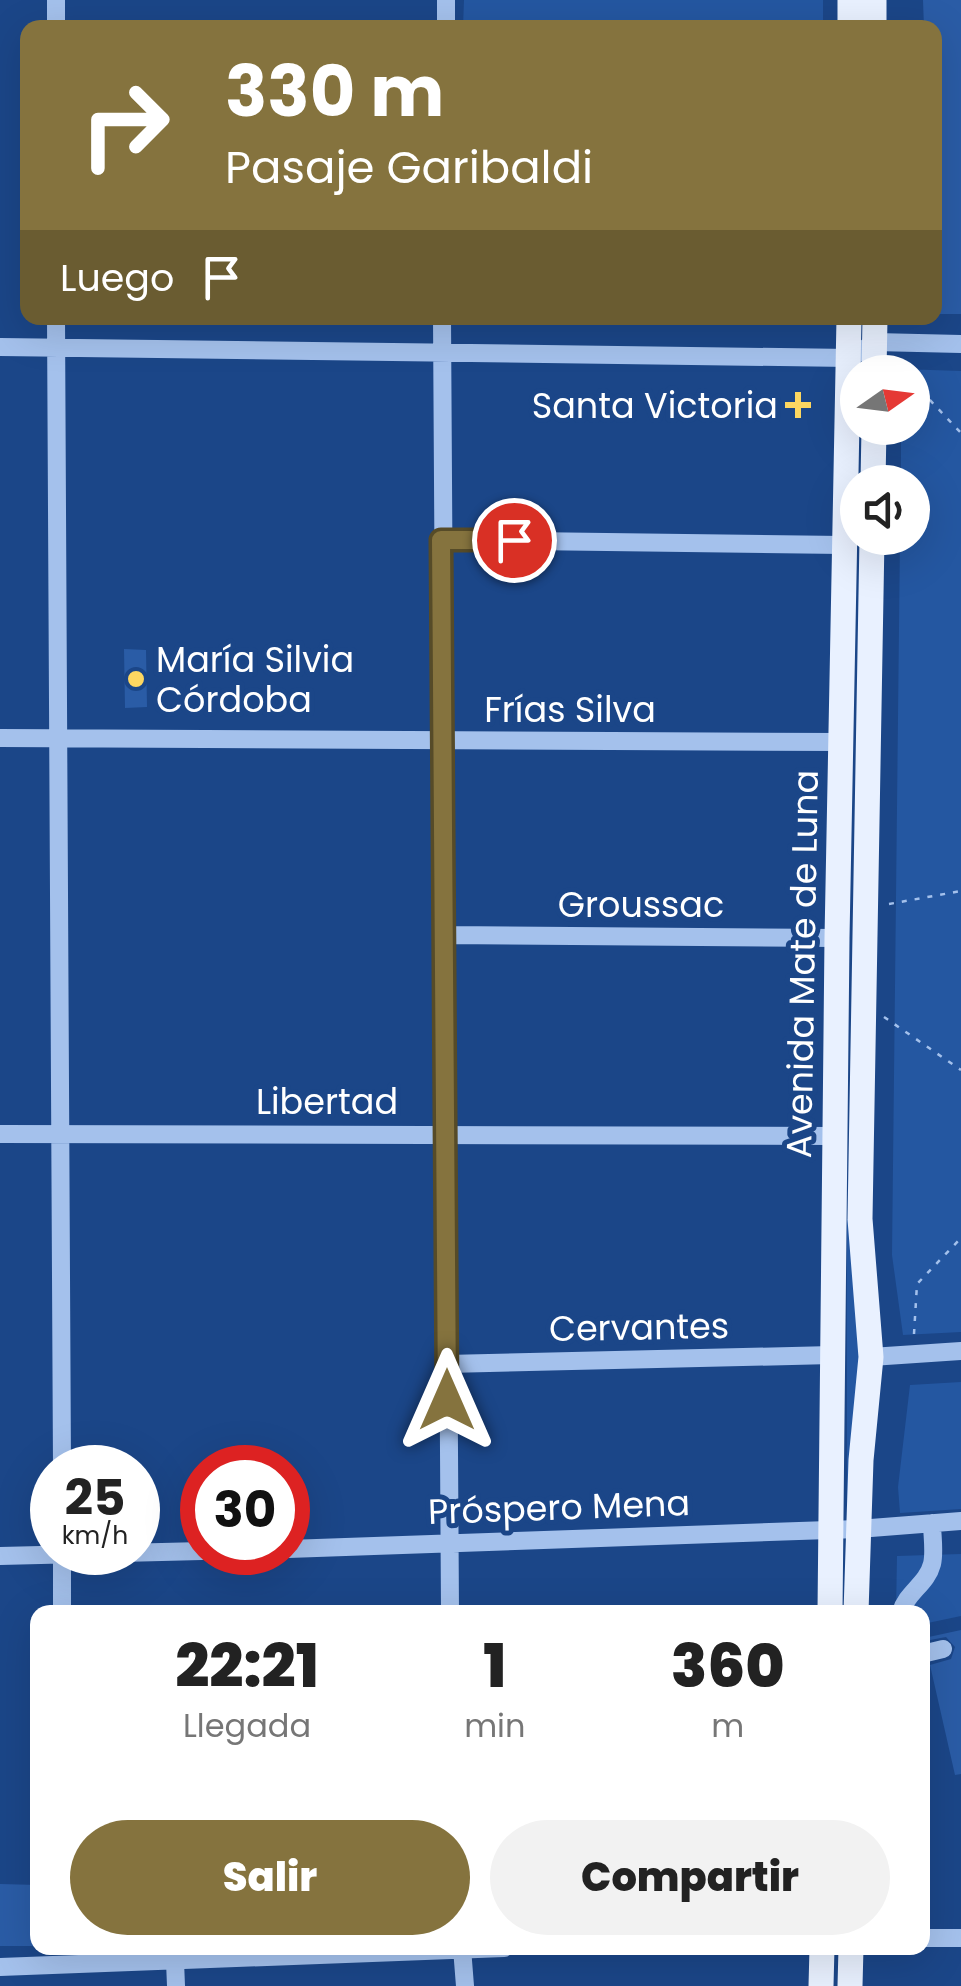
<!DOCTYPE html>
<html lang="es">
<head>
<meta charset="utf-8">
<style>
	body { margin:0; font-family:Poppins,sans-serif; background:#f2f2f2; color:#222; height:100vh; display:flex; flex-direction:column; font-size:38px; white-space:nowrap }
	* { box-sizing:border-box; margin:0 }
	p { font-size:32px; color:#767676 }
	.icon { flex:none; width:55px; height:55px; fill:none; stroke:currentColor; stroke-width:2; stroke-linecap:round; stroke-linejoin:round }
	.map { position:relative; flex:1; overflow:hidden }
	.sheet { position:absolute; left:30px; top:1605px; width:900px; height:350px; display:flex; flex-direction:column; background:#fff; border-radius:20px; box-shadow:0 10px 40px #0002 }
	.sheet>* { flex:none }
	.guide { position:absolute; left:20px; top:20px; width:922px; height:305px; border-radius:20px; box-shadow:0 10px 40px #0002; background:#85733e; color:#fff; overflow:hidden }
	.needle { width:65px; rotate:76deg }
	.controls { position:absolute; left:840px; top:355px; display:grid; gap:20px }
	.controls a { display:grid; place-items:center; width:90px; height:90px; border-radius:50%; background:#fff; box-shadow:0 10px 40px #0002; font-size:50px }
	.speed { position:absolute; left:30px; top:1445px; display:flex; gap:20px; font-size:50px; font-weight:700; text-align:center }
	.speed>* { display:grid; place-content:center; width:130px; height:130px; border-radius:50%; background:#fff; box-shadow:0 10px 40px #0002; line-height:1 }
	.speed small { font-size:25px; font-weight:400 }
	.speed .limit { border:15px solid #d22; background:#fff; color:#111 }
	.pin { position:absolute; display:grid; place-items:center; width:85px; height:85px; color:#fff; margin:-42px; border:5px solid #fff; border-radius:50%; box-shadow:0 2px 10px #0007 }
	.me { position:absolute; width:110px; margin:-55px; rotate:0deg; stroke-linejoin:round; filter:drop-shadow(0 0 8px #0008) }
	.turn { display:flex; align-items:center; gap:35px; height:210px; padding:0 40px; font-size:45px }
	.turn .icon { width:130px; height:130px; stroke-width:2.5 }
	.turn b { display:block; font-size:70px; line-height:85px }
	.then { display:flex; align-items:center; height:95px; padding:0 40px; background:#0003; gap:20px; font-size:38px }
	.eta { display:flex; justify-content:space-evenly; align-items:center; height:170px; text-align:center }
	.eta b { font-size:60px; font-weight:800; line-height:70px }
	.cta { display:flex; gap:20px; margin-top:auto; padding:20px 40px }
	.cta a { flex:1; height:115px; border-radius:60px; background:#85733e; color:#fff; font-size:40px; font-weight:800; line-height:115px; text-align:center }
	.cta a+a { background:#f2f2f2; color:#222 }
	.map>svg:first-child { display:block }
	.green { fill:#2457a1 }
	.building { fill:#2a5ca6 }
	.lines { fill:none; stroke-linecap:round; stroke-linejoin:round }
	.path { stroke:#a4c1ec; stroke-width:2.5; stroke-dasharray:5 8; stroke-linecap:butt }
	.minor { stroke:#a4c1ec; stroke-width:18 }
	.major { stroke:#e9f1ff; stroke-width:25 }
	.route-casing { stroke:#564b28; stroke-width:25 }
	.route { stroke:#85733e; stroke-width:18 }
	.poi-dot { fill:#fdd761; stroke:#1b4688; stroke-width:4 }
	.labels { text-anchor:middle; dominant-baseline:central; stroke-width:10; stroke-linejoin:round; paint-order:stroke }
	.poi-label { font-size:35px; fill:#fff; stroke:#1b4688; text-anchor:end }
	.street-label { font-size:35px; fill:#fff; stroke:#1b4688 }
</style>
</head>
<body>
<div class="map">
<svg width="961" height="1986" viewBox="0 0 961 1986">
	<rect width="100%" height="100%" fill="#1b4688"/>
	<!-- green -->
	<path class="green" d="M464 0H823V27H463Z
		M901 369 961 371V1332L903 1335 892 1255 900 538H912V482H901V428H912V372H901Z
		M847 1219H850L860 1363 850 1509H847Z
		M961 1382V1509L900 1513 898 1487 910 1385Z
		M961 1554V1616L923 1624 922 1612H896L897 1556Z"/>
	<!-- building -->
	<path class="building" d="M923 0H961V314H935V28H924Z
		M124 649 146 650 147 707 125 708Z
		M961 1630V1774L955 1775 930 1665 951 1659 955 1647 946 1637 925 1641 924 1638Z
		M0 1884 38 1885V1946H0Z"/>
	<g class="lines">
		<!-- path -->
		<path class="path" d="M912 381 961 433
			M889 904 961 891
			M884 1017 961 1070
			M914 1334 917 1284 961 1238"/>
		<!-- minor -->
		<path class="minor" d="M56 28V0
			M446 28V0
			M56 318 62 1468
			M442 318 450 1612
			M0 347 850 358 875 342 961 344
			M441 540 843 545
			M0 738 840 742
			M445 935 837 938
			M0 1134 834 1136
			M871 1357 961 1351
			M447 1364 832 1355
			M288 1549 858 1529 961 1521
			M62 1552V1612
			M0 1556 202 1551
			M901 1612C906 1593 927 1584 932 1564 935 1552 932 1535 932 1523
			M922 1654 943 1649
			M922 1938H961
			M462 1948 465 1986
			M175 1961 176 1986
			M0 1967 504 1948"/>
		<!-- major -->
		<path class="major" d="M874 0V28
			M850 28V0
			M874 372 875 318
			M873 482 874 428
			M830 1612 837 938 849 318
			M856 1612 861 1460 871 1357 860 1219 872 538
			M821 1986 822 1948
			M850 1986 851 1948"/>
	</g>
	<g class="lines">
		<defs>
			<path id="route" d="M447 1400 441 540H514"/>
		</defs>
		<!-- route casing -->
		<use href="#route" class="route-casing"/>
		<!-- route -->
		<use href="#route" class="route"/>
	</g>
	<!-- markers -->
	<g class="poi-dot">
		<path d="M793 390h10v10h10v10h-10v10h-10v-10h-10v-10h10z"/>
		<circle cx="136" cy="679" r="10"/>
	</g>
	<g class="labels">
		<!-- poi labels -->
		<g class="poi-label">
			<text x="778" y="405">Santa Victoria</text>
			<text x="156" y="659" text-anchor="start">María Silvia<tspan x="156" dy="40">Córdoba</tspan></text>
		</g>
		<!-- street labels -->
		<g class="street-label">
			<text x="570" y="709">Frías Silva</text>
			<text x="641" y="904">Groussac</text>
			<text transform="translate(802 964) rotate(-89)">Avenida Mate de Luna</text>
			<text x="327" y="1101">Libertad</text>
			<text transform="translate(639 1327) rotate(-1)">Cervantes</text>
			<text transform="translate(559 1507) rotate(-2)">Próspero Mena</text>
		</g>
	</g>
</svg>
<div class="controls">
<a><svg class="needle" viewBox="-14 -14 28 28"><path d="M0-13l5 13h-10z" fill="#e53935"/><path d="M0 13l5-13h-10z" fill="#767676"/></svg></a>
<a><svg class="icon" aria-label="sound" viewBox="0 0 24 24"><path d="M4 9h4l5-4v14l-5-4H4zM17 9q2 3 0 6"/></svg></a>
</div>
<div class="speed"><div>25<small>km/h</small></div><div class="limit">30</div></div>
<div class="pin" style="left:514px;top:540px;background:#d93025"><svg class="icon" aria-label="arrive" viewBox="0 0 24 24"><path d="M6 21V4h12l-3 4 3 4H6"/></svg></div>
<svg class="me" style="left:447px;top:1400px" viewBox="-20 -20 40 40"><path d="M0-17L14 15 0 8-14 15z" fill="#85733e" stroke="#fff" stroke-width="4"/></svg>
<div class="guide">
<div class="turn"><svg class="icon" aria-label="right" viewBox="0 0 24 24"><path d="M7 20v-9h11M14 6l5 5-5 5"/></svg><div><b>330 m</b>Pasaje Garibaldi</div></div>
<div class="then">Luego<svg class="icon" aria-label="arrive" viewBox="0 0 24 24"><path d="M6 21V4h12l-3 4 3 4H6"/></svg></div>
</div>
<section class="sheet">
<div class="eta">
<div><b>22:21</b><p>Llegada</p></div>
<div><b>1</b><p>min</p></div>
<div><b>360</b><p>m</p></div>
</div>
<div class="cta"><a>Salir</a><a>Compartir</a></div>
</section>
</div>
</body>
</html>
